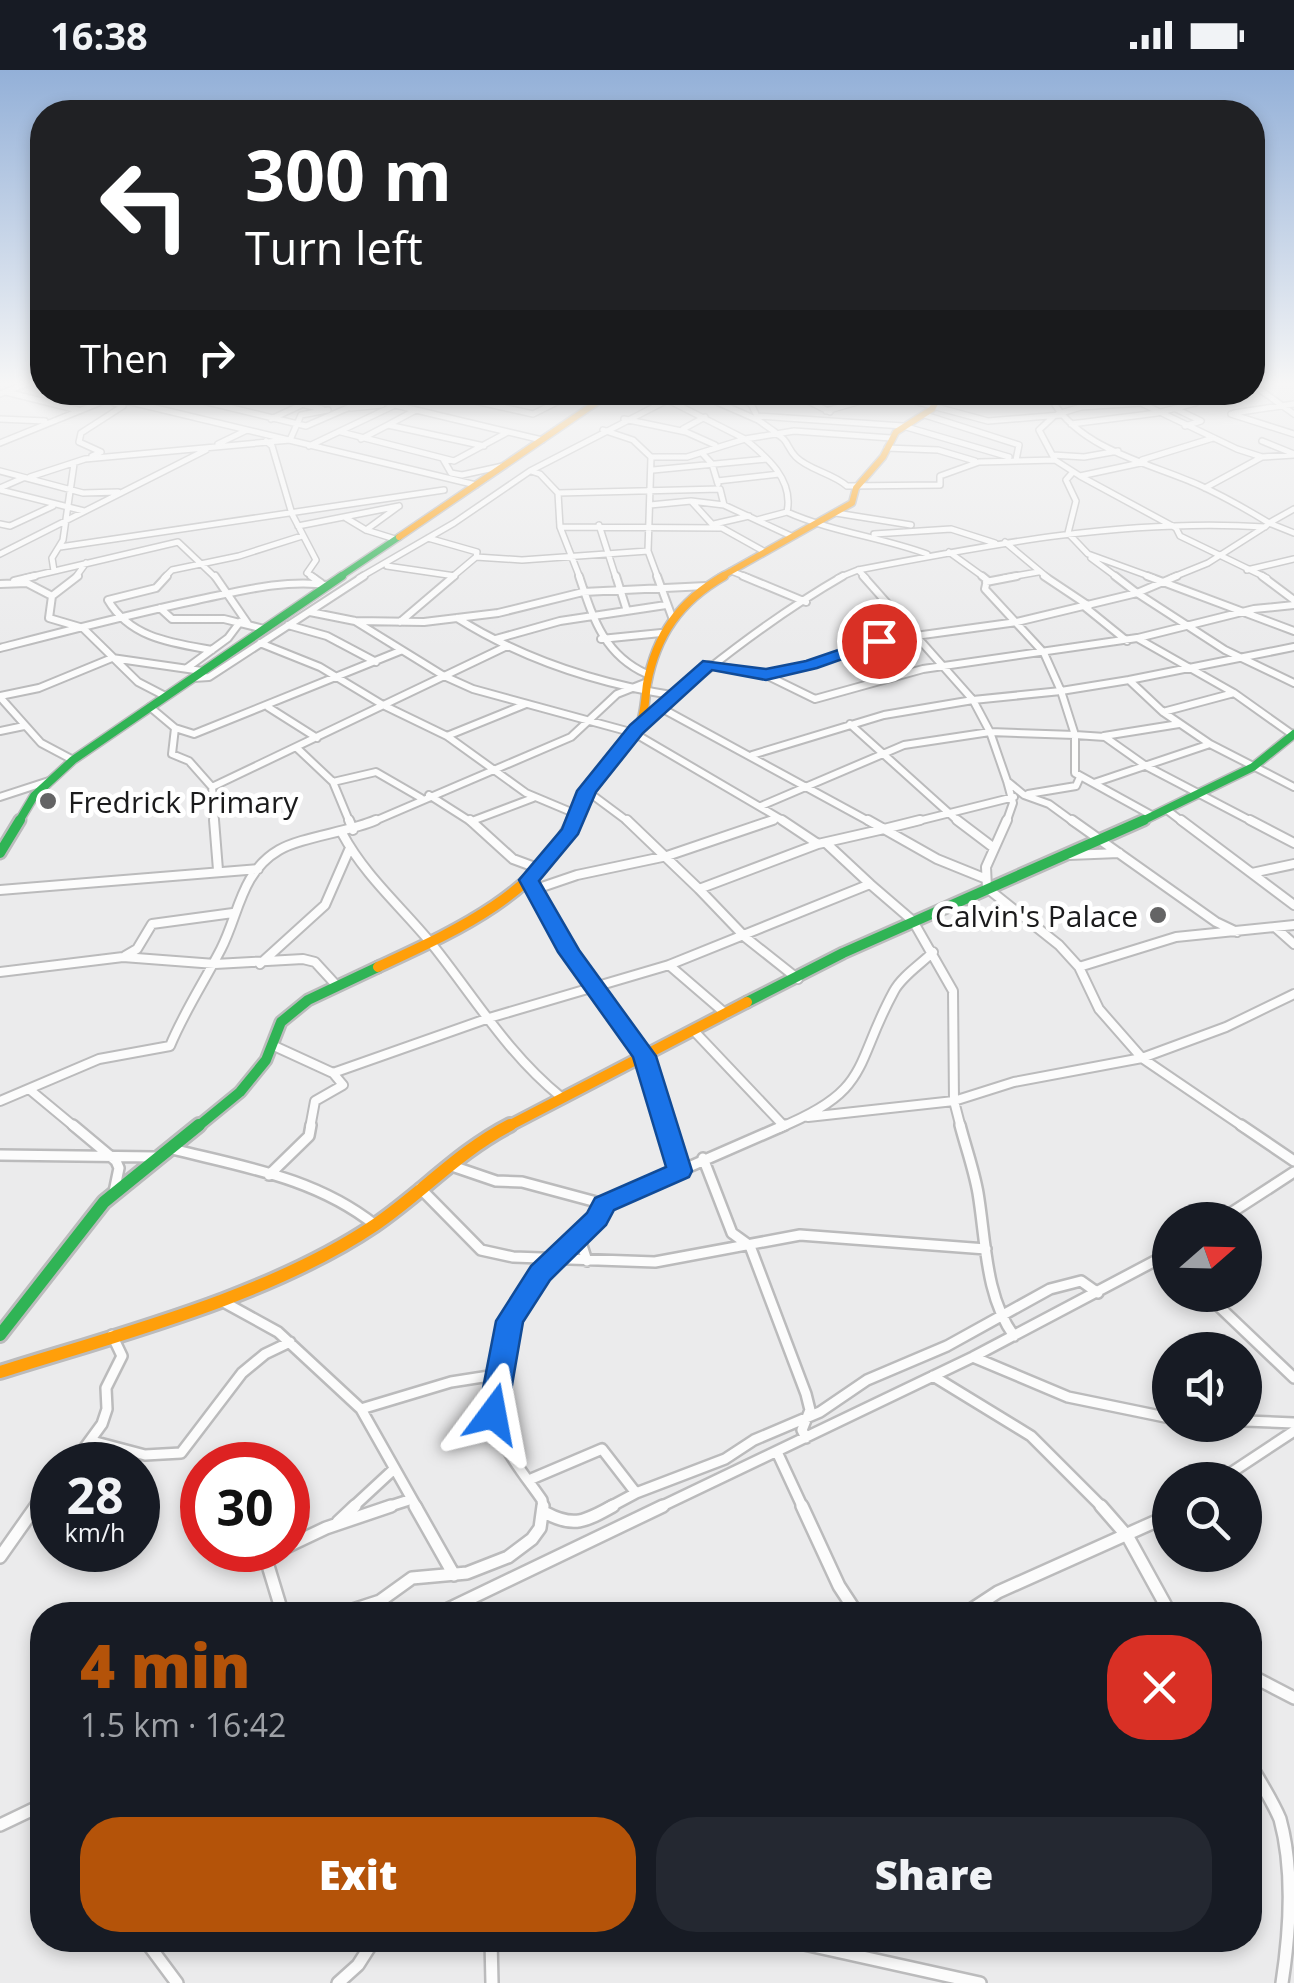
<!DOCTYPE html>
<html lang="en">
<head>
<meta charset="utf-8">
<style>
	body { margin:0; font-family:"Open Sans",sans-serif; background:#242831; color:#f1f3f6; height:100vh; display:flex; flex-direction:column; font-size:38px; white-space:nowrap }
	* { box-sizing:border-box; margin:0 }
	p { font-size:32px; color:#9ea1a6 }
	.icon { flex:none; width:55px; height:55px; fill:none; stroke:currentColor; stroke-width:2; stroke-linecap:round; stroke-linejoin:round }
	.map { position:relative; flex:1; overflow:hidden }
	.side { position:absolute; left:30px; top:1532px; width:1232px; height:350px; display:flex; flex-direction:column; background:#171b24; border-radius:40px; box-shadow:0 5px 15px #0003 }
	.side>* { flex:none }
	.guide { position:absolute; left:30px; top:30px; width:1235px; height:305px; border-radius:40px; box-shadow:0 5px 15px #0003; background:#202124; color:#fff; overflow:hidden }
	.needle { width:65px; rotate:70deg }
	.buttons { position:absolute; left:1152px; top:1132px; display:grid; gap:20px }
	.buttons a { display:grid; place-items:center; width:110px; height:110px; border-radius:50%; background:#171b24; box-shadow:0 5px 15px #0003; font-size:50px }
	.speed { position:absolute; left:30px; top:1372px; display:flex; gap:20px; font-size:50px; font-weight:700; text-align:center }
	.speed>* { display:grid; place-content:center; width:130px; height:130px; border-radius:50%; background:#171b24; box-shadow:0 5px 15px #0003; line-height:1 }
	.speed small { font-size:25px; font-weight:400 }
	.speed .limit { border:15px solid #d22; background:#fff; color:#111 }
	.pin { position:absolute; display:grid; place-items:center; width:85px; height:85px; color:#fff; margin:-42px; border:5px solid #fff; border-radius:50%; box-shadow:0 2px 10px #0007 }
	.me { position:absolute; width:110px; margin:-55px; rotate:13deg; stroke-linejoin:round; filter:drop-shadow(0 0 8px #0008) }
	.turn { display:flex; align-items:center; gap:35px; height:210px; padding:0 50px; font-size:45px }
	.turn .icon { width:130px; height:130px; stroke-width:2.5 }
	.turn b { display:block; font-size:70px; line-height:85px }
	.then { display:flex; align-items:center; height:95px; padding:0 50px; background:#0003; gap:20px; font-size:38px }
	.round { display:grid; place-items:center; flex:none; width:105px; height:105px; border-radius:40px; background:#242831 }
	.overview { display:flex; align-items:center; justify-content:space-between; height:170px; padding:0 50px }
	h1 { font-size:60px; font-weight:800; line-height:75px; color:#b45309 }
	.primary-button { display:flex; gap:20px; margin-top:auto; padding:20px 50px }
	.primary-button a { flex:1; height:115px; border-radius:40px; background:#b45309; color:#fff; font-size:40px; font-weight:800; line-height:115px; text-align:center }
	.primary-button a+a { background:#242831; color:#f1f3f6 }
	.status { display:flex; justify-content:space-between; align-items:center; height:70px; padding:0 50px; background:#171b24; direction:ltr }
	.status svg { height:28px; fill:currentColor }
	.map>svg:first-child { display:block }
	.lines { fill:none; stroke-linecap:round; stroke-linejoin:round }
	.street-far4-casing { stroke:#bbbbbc; stroke-width:8 }
	.street-far3-casing { stroke:#bbbbbc; stroke-width:10 }
	.street-far2-casing { stroke:#bbbbbc; stroke-width:12 }
	.street-far1-casing { stroke:#bbbbbc; stroke-width:14 }
	.street-casing { stroke:#bbbbbc; stroke-width:16 }
	.fast-far3-casing { stroke:#bbbbbc; stroke-width:9 }
	.fast-far2-casing { stroke:#bbbbbc; stroke-width:11 }
	.fast-far1-casing { stroke:#bbbbbc; stroke-width:15 }
	.fast-casing { stroke:#bbbbbc; stroke-width:18 }
	.slow-far3-casing { stroke:#bbbbbc; stroke-width:9 }
	.slow-far2-casing { stroke:#bbbbbc; stroke-width:11 }
	.slow-far1-casing { stroke:#bbbbbc; stroke-width:15 }
	.slow-casing { stroke:#bbbbbc; stroke-width:18 }
	.street-far4 { stroke:#fcfcfc; stroke-width:5 }
	.street-far3 { stroke:#fcfcfc; stroke-width:6 }
	.street-far2 { stroke:#fcfcfc; stroke-width:8 }
	.street-far1 { stroke:#fcfcfc; stroke-width:9 }
	.street { stroke:#fcfcfc; stroke-width:11 }
	.fast-far3 { stroke:#30b455; stroke-width:6 }
	.fast-far2 { stroke:#30b455; stroke-width:8 }
	.fast-far1 { stroke:#30b455; stroke-width:10 }
	.fast { stroke:#30b455; stroke-width:12 }
	.slow-far3 { stroke:#ff9f0a; stroke-width:6 }
	.slow-far2 { stroke:#ff9f0a; stroke-width:8 }
	.slow-far1 { stroke:#ff9f0a; stroke-width:10 }
	.slow { stroke:#ff9f0a; stroke-width:12 }
	.route { fill:#1a73e8; stroke:#114b97; stroke-width:2.5 }
	.poi-dot { fill:#646465; stroke:#fff; stroke-width:4 }
	.labels { text-anchor:middle; dominant-baseline:central; stroke-width:10; stroke-linejoin:round; paint-order:stroke }
	.poi-label { font-size:30px; fill:#1b1b1c; stroke:#fff; text-anchor:start }
</style>
</head>
<body>
<div class="status"><b>16:38</b><svg viewBox="0 0 49 12"><path d="M0 12V9h3v3zM5 12V6h3v6zM10 12V3h3v9zM15 12V0h3v12zM26 1h20v11H26zM47 4h2v5h-2z"/></svg></div>
<div class="map">
<svg width="1294" height="1913" viewBox="0 0 1294 1913">
	<rect width="100%" height="100%" fill="#ebebec"/>
	<g class="lines">
		<defs>
			<path id="street-far4" d="M1252 314 1294 344
				M6 322 78 340
				M89 322 476 415
				M166 322 306 356 366 330
				M251 322 322 339
				M435 322 533 344 577 322
				M694 322 758 350 775 362
				M726 322 751 334 757 346
				M790 322 830 342
				M1048 322C1073 378 1147 392 1199 415 1223 426 1246 439 1269 453
				M1168 322 1195 333
				M0 324 31 312
				M888 324 988 351 1060 345
				M666 329 745 369 794 361 891 368
				M806 331 842 322
				M1141 333 1149 331 1147 322
				M397 334 420 322
				M493 335 516 322
				M351 338 382 335
				M1176 339 1201 351 1185 356
				M416 340 388 355 484 376
				M826 341 888 323
				M1234 343 1294 334
				M1058 344 1081 337 1141 333 1237 379 1262 387 1294 385
				M1231 344 1294 364
				M925 345 1019 375 1016 390
				M1053 347 1039 360 1055 390 1080 406 1145 392
				M0 349 45 351
				M271 349 329 322
				M624 349 686 362 715 375
				M758 350 757 346 903 356 1009 387
				M1071 354 1157 343 1195 333
				M603 360 633 370 651 387 648 481
				M341 362 454 391 508 362 395 335
				M508 362 542 370
				M686 362 683 359 705 347
				M774 363C789 369 786 377 796 387 809 400 832 403 847 416L940 415V406L979 392 1055 390
				M361 369 388 355
				M266 371 272 376 292 444 316 490 307 503 315 508
				M1262 371 1294 384
				M0 373 111 328
				M218 374 245 361
				M309 376 395 335 342 322
				M887 378 938 380 975 391
				M702 383 712 394 718 414
				M1053 385 1084 387 1118 381
				M92 386 101 382 79 372 81 363 123 336 114 333
				M651 387H687L745 369C767 387 794 410 787 442 832 462 881 467 927 484
				M443 389 451 403 462 405 503 396
				M1142 390 1213 368
				M653 400 767 389
				M0 401 83 423 118 422
				M531 401 540 404 558 423 720 419 724 435 791 466
				M1073 402 1066 410 1076 431 1068 463 1088 484 1154 508
				M1080 406 1176 458 1180 466 1267 508
				M30 407 85 389 290 370 301 345 328 340
				M717 411 779 404
				M0 418 23 408
				M1205 418 1262 387
				M0 420 84 441
				M558 423 560 457
				M692 432 712 454
				M650 435 691 431 724 435
				M1294 439 1269 453 1294 463
				M836 443 911 455
				M346 448 366 460 395 469
				M757 450 787 442
				M0 454 10 456 53 436
				M714 454 749 446
				M599 455 616 508
				M298 456 399 436
				M366 460 399 436
				M874 464 951 459 995 473
				M428 468 477 482 476 487 522 490 648 481 658 508
				M1005 472 1048 508
				M60 477 444 420
				M949 482 985 508
				M0 484 206 380
				M1091 488 1118 508
				M387 496 455 506
				M858 500 866 508
				M1247 500 1294 489
				M54 501 52 488 63 470 74 394
				M731 501 749 508
				M25 508 178 472 216 508
				M75 508 86 493
				M164 508 172 500 239 486 302 466
				M359 508 454 453 530 401 683 322
				M451 508 476 487
				M580 508 560 457 722 458 765 482
				M838 508 858 500C992 474 1128 448 1265 457L1269 453
				M1004 508 1038 502
				M1171 508 1208 493 1263 458"/>
			<path id="street-far3" d="M78 506 52 526 49 548 83 558 138 612 165 626
				M167 506 156 518 108 530C130 568 172 573 212 580
				M215 506 248 554
				M311 506 321 513
				M579 506C593 548 604 585 647 604
				M616 506 627 541
				M657 506 672 547
				M743 506 806 532
				M863 506 973 630 1061 621 1075 665 1105 667 1146 696 1255 753
				M982 506 987 510 985 519 1044 583 1061 621 1129 610 1163 642 1210 674
				M1044 506 1089 536
				M1115 506 1137 523 1177 506
				M1147 506 1294 561
				M1262 506 1294 530
				M14 511 35 506
				M986 512 1017 506
				M0 514 27 513 52 526
				M1085 537 1127 571
				M160 538 172 549H224L264 559
				M310 542 355 551 424 552 498 543 583 522 706 516
				M457 548C524 590 599 614 677 626
				M355 551 444 606 473 619 634 663 779 748 765 753
				M400 552 454 506
				M288 555 327 566 376 592
				M1138 568 1254 539 1294 535
				M496 569 560 551 666 535
				M601 569 661 563
				M260 573 320 597 383 635 447 666 526 723 576 744
				M0 578C66 561 131 544 197 530 241 521 283 509 328 515
				M709 595 766 605 815 629 923 599 1137 568 1234 623 1293 665
				M187 598 228 568 240 552
				M768 604 811 595 879 571 1017 552 1137 523 1225 580 1294 613
				M193 608 209 607 364 506
				M1129 610 1294 577
				M0 626 39 618 112 588 202 601
				M0 627 41 673 73 690
				M150 637 175 658 194 664 400 581
				M268 637 317 668
				M663 639 872 753
				M1163 642 1234 623
				M850 654 960 753
				M640 656C703 601 770 548 843 506
				M175 658 172 684 189 691 212 717 507 576
				M0 661 24 656
				M447 666 526 634
				M1104 666 1179 654
				M297 678 333 712 350 753
				M752 685 884 645 973 630 990 662 1007 711 1024 725 1049 734 1075 753
				M333 712 376 702 421 728
				M1094 713 1210 674 1294 717
				M212 717 215 753
				M587 721 630 753
				M1028 724 1076 716 1080 707
				M429 725 473 753
				M0 727 49 711
				M761 736 904 675 990 662 1075 665V703L1153 746
				M1167 740 1184 753
				M779 748 786 753
				M472 751 533 728
				M370 753 571 667 617 624 645 613
				M910 753 1014 727
				M1006 753 1013 733 1007 711"/>
			<path id="street-far2" d="M214 750 218 800
				M349 750 353 760
				M470 750 513 789 540 799
				M627 750 699 819 818 774 782 750
				M868 750 884 759 920 750
				M957 750 994 778
				M1007 750 986 797 987 818 1059 875 1079 897 1099 939 1142 988 1245 1058
				M1072 750 1216 852 1237 862
				M1181 750 1294 835
				M1250 750 1294 773
				M342 763C366 808 404 839 435 878 476 930 509 985 561 1027
				M826 773 870 814
				M818 774 884 759 937 789 984 808
				M1069 785 1119 783
				M1252 803 1294 794
				M529 810 569 882 644 986 666 1058
				M536 819 577 805 667 786 773 750
				M699 819 745 867 798 909
				M0 820 258 799
				M1276 858 1294 874
				M125 886 137 879 152 854 233 843
				M260 894 325 835 349 780
				M669 895 726 944
				M1079 897 1176 867 1294 855
				M0 902 123 887 215 894 303 889 315 892 337 916
				M695 962 783 1055
				M272 975 333 1003 343 1015 315 1031 310 1058
				M333 1003 489 948 669 895 870 814 913 851 953 921 954 1031 961 1058
				M29 1019 76 1058
				M0 1031 99 989 170 976C184 942 204 912 221 879 239 844 241 802 279 780 301 767 349 762 376 750
				M808 1047 954 1031 1014 1012 1142 988 1226 957 1294 924
				M779 1058C872 1020 853 996 894 921 902 906 921 894 933 882"/>
			<path id="street-far1" d="M73 1055 116 1091 119 1098 114 1122
				M666 1055 680 1101
				M960 1055C966 1078 974 1100 978 1123 986 1171 985 1226 1014 1266
				M1241 1055 1294 1091
				M172 1079C244 1097 316 1108 375 1155
				M0 1085 155 1087
				M703 1088 732 1163 750 1176 806 1324 810 1340 802 1360 806 1368
				M452 1096 496 1111 522 1112 604 1134 785 1055
				M269 1105 309 1066 311 1055
				M420 1118 481 1180 513 1187 655 1192 800 1165 986 1179
				M1220 1150 1294 1102
				M579 1166 587 1191
				M1207 1225 1294 1308
				M220 1230 278 1262 361 1339 417 1438
				M973 1287 1068 1327 1170 1348
				M933 1306 1031 1366 1103 1438
				M361 1339 451 1312 502 1304
				M1245 1351 1294 1353
				M92 1371 145 1385 181 1383 242 1303 265 1284 290 1272
				M777 1382 803 1438
				M72 1395 102 1354 107 1339 106 1318 122 1286 112 1265
				M529 1410 602 1379 636 1423
				M1220 1410 1294 1361
				M34 1438 52 1418
				M352 1438 393 1400
				M384 1438 409 1430
				M543 1438 542 1430C523 1402 489 1365 493 1329 505 1293 507 1247 529 1216 551 1186 585 1167 604 1134
				M608 1438 636 1423 725 1389 754 1370 820 1342 867 1310 947 1276 1050 1219 1081 1211 1098 1223
				M658 1438 973 1287 1170 1183"/>
			<path id="street" d="M415 1436 454 1505
				M802 1436 839 1516 858 1545
				M1101 1436 1128 1467 1171 1545
				M546 1443C574 1458 586 1451 613 1436
				M338 1452 355 1436
				M288 1476 326 1458 391 1436
				M279 1480 266 1489 283 1545
				M0 1487 36 1436
				M337 1545 380 1531
				M381 1545 380 1531 412 1508 467 1503 508 1487 532 1469 540 1458 543 1436
				M436 1545 663 1436
				M963 1545 998 1522 1170 1445
				M1250 1605 1294 1628
				M1250 1694C1260 1712 1272 1730 1280 1749 1294 1800 1290 1861 1282 1913
				M0 1755 42 1735
				M145 1870 177 1913
				M491 1870 492 1913
				M786 1870 980 1913
				M338 1913 358 1895 374 1870"/>
			<path id="fast-far3" d="M338 508 399 467"/>
			<path id="fast-far2" d="M18 753 34 726 73 690 342 506
				M1138 753 1253 697 1294 664"/>
			<path id="fast-far1" d="M0 783 20 750
				M747 932 843 883 1144 750
				M196 1058 240 1022 266 990 281 952 308 930 378 897"/>
			<path id="fast" d="M0 1265 104 1132 199 1055"/>
			<path id="slow-far3" d="M399 467 612 322
				M719 508 852 433 856 418 883 387 896 362 932 339 941 322"/>
			<path id="slow-far2" d="M572 753C591 714 617 693 638 659 645 647 645 628 647 614 656 565 680 531 724 506"/>
			<path id="slow-far1" d="M378 897C451 863 537 826 573 750
				M505 1058 747 932"/>
			<path id="slow" d="M0 1302C121 1264 270 1226 375 1155 422 1123 459 1081 510 1055"/>
		</defs>
		<!-- street-far4 casing -->
		<use href="#street-far4" class="street-far4-casing"/>
		<!-- street-far3 casing -->
		<use href="#street-far3" class="street-far3-casing"/>
		<!-- street-far2 casing -->
		<use href="#street-far2" class="street-far2-casing"/>
		<!-- street-far1 casing -->
		<use href="#street-far1" class="street-far1-casing"/>
		<!-- street casing -->
		<use href="#street" class="street-casing"/>
		<!-- fast-far3 casing -->
		<use href="#fast-far3" class="fast-far3-casing"/>
		<!-- fast-far2 casing -->
		<use href="#fast-far2" class="fast-far2-casing"/>
		<!-- fast-far1 casing -->
		<use href="#fast-far1" class="fast-far1-casing"/>
		<!-- fast casing -->
		<use href="#fast" class="fast-casing"/>
		<!-- slow-far3 casing -->
		<use href="#slow-far3" class="slow-far3-casing"/>
		<!-- slow-far2 casing -->
		<use href="#slow-far2" class="slow-far2-casing"/>
		<!-- slow-far1 casing -->
		<use href="#slow-far1" class="slow-far1-casing"/>
		<!-- slow casing -->
		<use href="#slow" class="slow-casing"/>
		<!-- street-far4 -->
		<use href="#street-far4" class="street-far4"/>
		<!-- street-far3 -->
		<use href="#street-far3" class="street-far3"/>
		<!-- street-far2 -->
		<use href="#street-far2" class="street-far2"/>
		<!-- street-far1 -->
		<use href="#street-far1" class="street-far1"/>
		<!-- street -->
		<use href="#street" class="street"/>
		<!-- fast-far3 -->
		<use href="#fast-far3" class="fast-far3"/>
		<!-- fast-far2 -->
		<use href="#fast-far2" class="fast-far2"/>
		<!-- fast-far1 -->
		<use href="#fast-far1" class="fast-far1"/>
		<!-- fast -->
		<use href="#fast" class="fast"/>
		<!-- slow-far3 -->
		<use href="#slow-far3" class="slow-far3"/>
		<!-- slow-far2 -->
		<use href="#slow-far2" class="slow-far2"/>
		<!-- slow-far1 -->
		<use href="#slow-far1" class="slow-far1"/>
		<!-- slow -->
		<use href="#slow" class="slow"/>
	</g>
	<!-- sky -->
	<linearGradient id="sky" x2="0" y2="1"><stop stop-color="#93b0d8"/><stop offset="0.54" stop-color="#f6f6f6"/><stop offset="1" stop-color="#f6f6f6" stop-opacity="0"/></linearGradient>
	<rect width="1294" height="580" fill="url(#sky)"/>
	<!-- route -->
	<path class="route" d="M879 566 888 571 885 574 817 598 766 610 712 600 643 663 596 722 578 764 539 811 579 880 656 986 692 1101 689 1107 614 1140 606 1155 550 1210 523 1252 507 1344 503 1353 493 1356 483 1353 478 1344 496 1251 531 1196 587 1143 595 1128 666 1097 633 987 558 882 519 810 562 759 577 721 630 655 703 591 766 599 806 591Z"/>
	<!-- markers -->
	<g class="poi-dot">
		<circle cx="48" cy="731" r="10"/>
		<circle cx="1158" cy="845" r="10"/>
	</g>
	<g class="labels">
		<!-- poi labels -->
		<g class="poi-label">
			<text x="68" y="731">Fredrick Primary</text>
			<text x="1138" y="845" text-anchor="end">Calvin's Palace</text>
		</g>
	</g>
</svg>
<div class="buttons">
<a><svg class="needle" viewBox="-14 -14 28 28"><path d="M0-13l5 13h-10z" fill="#e53935"/><path d="M0 13l5-13h-10z" fill="#9ea1a6"/></svg></a>
<a><svg class="icon" aria-label="sound" viewBox="0 0 24 24"><path d="M4 9h4l5-4v14l-5-4H4zM17 9q2 3 0 6"/></svg></a>
<a><svg class="icon" aria-label="search" viewBox="0 0 24 24"><circle cx="10" cy="10" r="6"/><path d="M15 15l6 6"/></svg></a>
</div>
<div class="speed"><div>28<small>km/h</small></div><div class="limit">30</div></div>
<div class="pin" style="left:879px;top:571px;background:#d93025"><svg class="icon" aria-label="arrive" viewBox="0 0 24 24"><path d="M6 21V4h12l-3 4 3 4H6"/></svg></div>
<svg class="me" style="left:493px;top:1344px" viewBox="-20 -20 40 40"><path d="M0-17L14 15 0 8-14 15z" fill="#1a73e8" stroke="#fff" stroke-width="4"/></svg>
<div class="guide">
<div class="turn"><svg class="icon" aria-label="left" viewBox="0 0 24 24"><path d="M17 20v-9H6M10 6l-5 5 5 5"/></svg><div><b>300 m</b>Turn left</div></div>
<div class="then">Then<svg class="icon" aria-label="right" viewBox="0 0 24 24"><path d="M7 20v-9h11M14 6l5 5-5 5"/></svg></div>
</div>
<section class="side">
<div class="overview"><div><h1>4 min</h1><p>1.5 km · 16:42</p></div><a class="round" style="background:#d93025;color:#fff"><svg class="icon" aria-label="close" viewBox="0 0 24 24"><path d="M6 6l12 12M18 6L6 18"/></svg></a></div>
<div class="primary-button"><a>Exit</a><a>Share</a></div>
</section>
</div>
</body>
</html>
